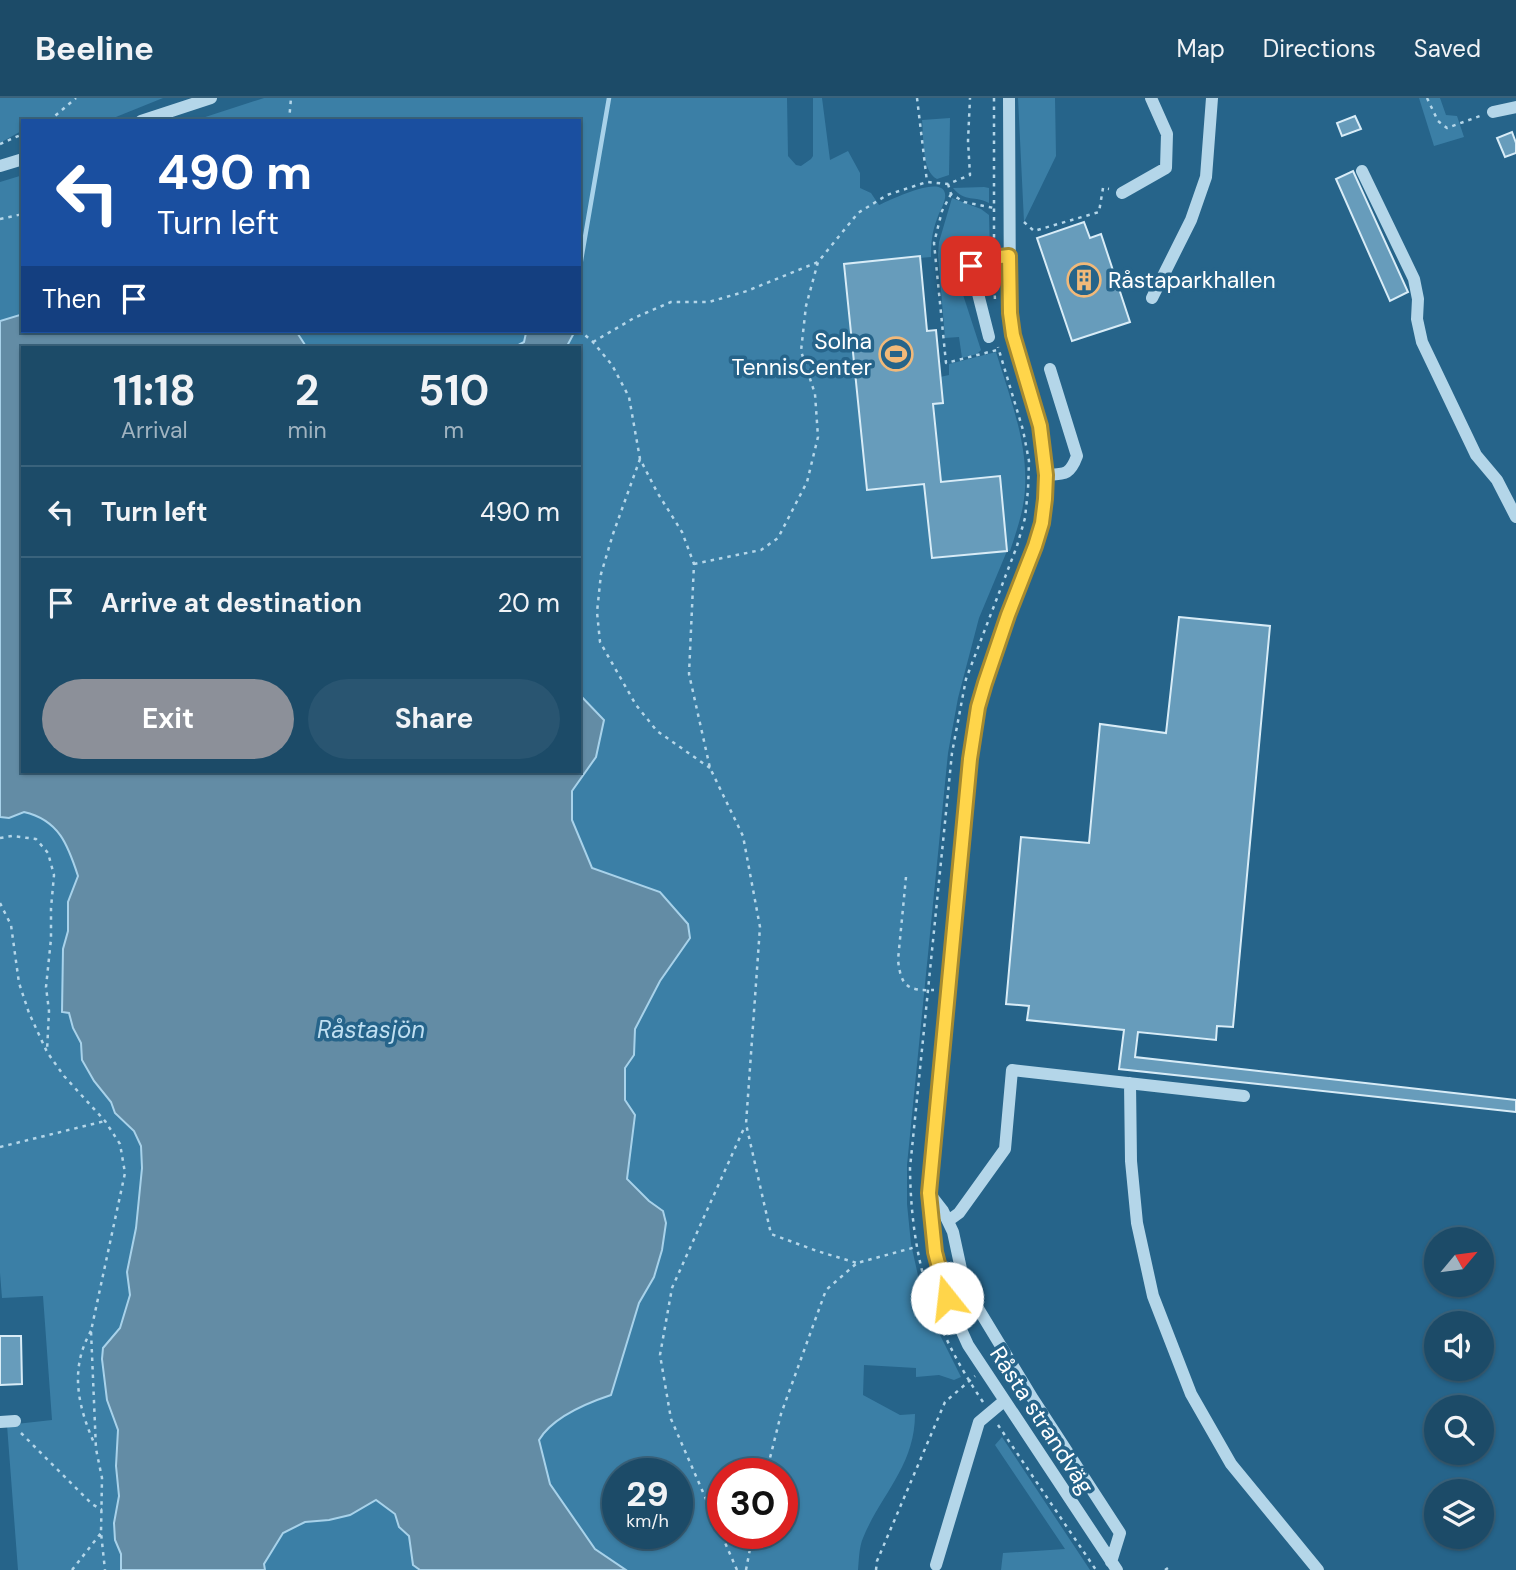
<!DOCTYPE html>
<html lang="en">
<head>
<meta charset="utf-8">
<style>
	body { margin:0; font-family:"DM Sans",sans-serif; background:#295571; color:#f1f3f6; height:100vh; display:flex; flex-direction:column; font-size:26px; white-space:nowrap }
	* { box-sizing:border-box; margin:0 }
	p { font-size:23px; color:#a0b3c0 }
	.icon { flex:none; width:38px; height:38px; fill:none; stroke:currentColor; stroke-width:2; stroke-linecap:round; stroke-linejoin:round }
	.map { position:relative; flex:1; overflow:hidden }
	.drawer { position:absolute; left:21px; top:248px; width:560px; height:427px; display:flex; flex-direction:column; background:#1c4b68; border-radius:0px; box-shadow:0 2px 5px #0004,0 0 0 2px #3a637c }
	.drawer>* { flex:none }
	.hud { position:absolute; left:21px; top:21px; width:560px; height:214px; border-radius:0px; box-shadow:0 2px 5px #0004,0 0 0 2px #3a637c; background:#1a4fa0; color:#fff; overflow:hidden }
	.needle { width:46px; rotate:61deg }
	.fabs { position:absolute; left:1424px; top:1129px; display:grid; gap:14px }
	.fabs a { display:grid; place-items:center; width:70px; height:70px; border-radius:50%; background:#1c4b68; box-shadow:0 2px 5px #0004,0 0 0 2px #3a637c; font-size:35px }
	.speed { position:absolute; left:602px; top:1360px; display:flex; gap:14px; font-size:35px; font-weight:700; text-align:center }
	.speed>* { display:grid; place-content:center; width:91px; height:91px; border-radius:50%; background:#1c4b68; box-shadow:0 2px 5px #0004,0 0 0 2px #3a637c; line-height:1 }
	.speed small { font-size:18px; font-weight:400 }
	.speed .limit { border:10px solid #d22; background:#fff; color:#111 }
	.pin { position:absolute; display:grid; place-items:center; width:60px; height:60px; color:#fff; margin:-30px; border-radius:14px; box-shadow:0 4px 10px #0006 }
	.me { position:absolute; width:77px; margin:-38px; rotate:344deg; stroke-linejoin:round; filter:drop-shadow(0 0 5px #0008) }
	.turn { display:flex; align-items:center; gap:24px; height:147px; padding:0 21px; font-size:32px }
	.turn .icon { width:91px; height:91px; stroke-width:2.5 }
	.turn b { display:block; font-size:49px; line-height:60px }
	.then { display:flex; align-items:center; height:66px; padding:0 21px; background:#0003; gap:14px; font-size:26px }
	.eta { display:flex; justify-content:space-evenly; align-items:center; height:119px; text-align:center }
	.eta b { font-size:42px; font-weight:700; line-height:49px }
	.cta { display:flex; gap:14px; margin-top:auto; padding:14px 21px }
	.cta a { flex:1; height:80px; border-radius:42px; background:#8c9099; color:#fff; font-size:28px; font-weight:700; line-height:80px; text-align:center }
	.cta a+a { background:#295571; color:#f1f3f6 }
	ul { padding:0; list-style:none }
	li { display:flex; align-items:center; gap:21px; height:91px; padding:0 21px; border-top:2px solid #3a637c }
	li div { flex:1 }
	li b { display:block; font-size:26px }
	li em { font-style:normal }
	header { display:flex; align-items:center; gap:42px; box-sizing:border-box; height:98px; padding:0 35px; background:#1c4b68; border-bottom:2px solid #3a637c }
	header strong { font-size:33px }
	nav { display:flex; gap:38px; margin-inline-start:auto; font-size:24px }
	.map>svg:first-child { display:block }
	.green { fill:#3b7fa6; fill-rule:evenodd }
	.water { fill:#638ca5; stroke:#a8d2ea; stroke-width:2 }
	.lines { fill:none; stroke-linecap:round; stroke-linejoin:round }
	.stream { stroke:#a8d2ea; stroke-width:4.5 }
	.building { fill:#679cbb; stroke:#d8ecf7; stroke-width:2 }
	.path { stroke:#b4d6e9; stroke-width:2.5; stroke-dasharray:3.5 5; stroke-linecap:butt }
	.minor { stroke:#b4d6e9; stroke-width:12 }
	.route-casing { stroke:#a68a30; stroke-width:18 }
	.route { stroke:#ffd54a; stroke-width:12 }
	.labels { text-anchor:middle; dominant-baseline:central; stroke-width:7; stroke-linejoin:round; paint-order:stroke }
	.poi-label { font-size:23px; fill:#fff; stroke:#26648a; text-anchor:start }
	.street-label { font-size:23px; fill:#fff; stroke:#26648a }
	.water-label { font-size:24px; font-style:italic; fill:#bfdff1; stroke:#26648a }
</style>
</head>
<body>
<header>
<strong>Beeline</strong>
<nav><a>Map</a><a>Directions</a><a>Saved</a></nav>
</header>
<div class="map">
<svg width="1516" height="1472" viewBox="0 0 1516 1472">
	<rect width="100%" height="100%" fill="#26648a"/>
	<!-- green -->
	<path class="green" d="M0 0H163L106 23H23V32L0 45Z
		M264 0H787L788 58 796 67 801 68 811 61 813 58V0H822L830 62 848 53 860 75V90L871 95 879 107C888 103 949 72 945 100 944 107 939 114 937 121 932 133 931 146 931 159L844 166 867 391 924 386 932 460 1007 453 941 384 933 306 943 305 940 279 949 277V266L996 254C1012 307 1035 361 1021 417 1018 429 1014 441 1010 453H1007L979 520 958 600 948 655 907 1067V1106L911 1146 921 1191 933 1223 961 1279 954 1282 939 1277 916 1279V1270L864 1267 863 1297 900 1317 915 1316C915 1368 881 1396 863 1440 859 1449 859 1462 858 1472H18L7 1327 52 1322 43 1198 2 1200 0 1175V84L23 77V233H579V23H193ZM23 250H579V674H23ZM618 1376H677V1435H618ZM723 1376H782V1435H723Z
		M1018 0H1055L1056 58 1024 124Z
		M1419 0H1440L1446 17 1457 18 1464 39 1434 48Z
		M950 20 949 77 937 81C921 73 924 39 922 22Z
		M984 89 989 90V105C975 97 965 105 953 90Z
		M952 100 981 111 989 117 990 155 961 163 954 169 981 252 977 256 962 260 959 239 945 240 938 157 939 144Z
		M1002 1339 1090 1472H1001L1003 1455 1065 1451 995 1347Z"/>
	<!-- water -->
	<path class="water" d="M23 216V233H296L307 250H23V674H579V596L604 622 596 659 572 693V722L592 770 660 794 688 826 690 840 660 883 635 931 634 957 625 970V1002L635 1017 627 1081 649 1103 663 1113 666 1125 662 1152 654 1179 639 1205 611 1297C587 1305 552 1320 539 1342L550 1386 595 1451 626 1472H420L413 1467 409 1438 399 1429 395 1416 376 1402 350 1417 329 1422 305 1424 283 1435 264 1466 265 1472H121V1456L115 1442 114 1425 119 1398 116 1368 118 1332 107 1302 102 1261 103 1250 120 1230 130 1197 127 1174 136 1130 142 1070 141 1048 134 1033 115 1015 111 1004 94 983 82 962 81 945 73 930 69 915 62 914 63 851 68 833V804L78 778C68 747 59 722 24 714L9 720 0 719V223Z
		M518 233H575L566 250H513L524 244 526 235Z"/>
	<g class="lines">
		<!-- stream -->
		<path class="stream" d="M579 174 609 0"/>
	</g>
	<!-- building -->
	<path class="building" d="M1355 18 1361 31 1342 38 1337 25Z
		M1512 34 1516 45V55L1505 59 1497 40Z
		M1353 73 1408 194 1390 203 1336 81Z
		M1084 124 1090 140 1101 136 1130 224 1072 243 1037 140Z
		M920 158 927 233 936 232 943 305 933 306 941 384 1000 378 1007 453 932 460 924 386 867 392 844 166Z
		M1179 519 1270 528 1233 929 1217 928 1216 942 1138 934 1135 959 1516 1002V1014L1119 971 1124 932 1027 922 1029 908 1006 906 1021 739 1089 745 1100 626 1166 635Z
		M0 1238H21L22 1286 0 1287Z"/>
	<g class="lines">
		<!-- path -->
		<path class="path" d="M917 0 927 84
			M1427 0 1438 23 1447 30 1480 18
			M49 23 76 0
			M289 23 291 0
			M0 46 23 36
			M948 86 951 96 964 104 994 110
			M951 96 942 113 934 145 946 265 997 252
			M0 121 23 116
			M1024 124 1034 133 1099 114 1103 90 1109 91
			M994 148V0
			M994 172 995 204
			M579 232 593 244 612 267 629 299 640 361 657 394 682 434 694 466 689 576 710 670 743 738 760 829 746 1026 771 1136 817 1153 857 1165
			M593 244 634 220 671 204H709L747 193 818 164
			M640 361 613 436 601 476 597 514 600 544 636 607 657 633 710 670
			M694 466 761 452 778 440 807 384 818 339 815 296 801 253 806 208 818 164 858 115 887 97 927 84 948 86 970 77 968 43 970 0
			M0 740 12 738 36 741 48 755 54 777 51 810V841L46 889 49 913 47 953
			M906 779 898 862C901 889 908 893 934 892
			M0 805 11 827 19 885 29 915 47 954 64 978 105 1023 120 1046 125 1075 91 1233 96 1351 102 1380 101 1435 105 1472
			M0 1049 105 1023
			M91 1233C69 1271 78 1309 95 1347
			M983 1304C932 1229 911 1161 910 1070L952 655 966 581 1017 448 1025 420 1028 392 1029 363 1023 332 998 249
			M998 1327 1096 1472
			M21 1335 92 1406 102 1412
			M766 1376 781 1316 826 1192 857 1165 916 1149
			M72 1472 101 1435
			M737 1472 671 1321 660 1257 672 1190 745 1028
			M746 1472 753 1435
			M876 1472 877 1463 945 1304 975 1278
			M1165 1472 1168 1470 1170 1472"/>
		<!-- minor -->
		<path class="minor" d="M1009 0 1010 215C1017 270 1044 320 1045 376 1047 429 1025 472 1007 520 993 557 981 594 974 632L928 1095C933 1152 943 1195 968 1247L1117 1472
			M1493 14 1516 9
			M141 23 211 0
			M0 68 23 61
			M1362 73 1414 181 1418 201 1417 221 1422 244 1476 357 1497 382 1516 419
			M1122 95 1166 70 1167 36 1151 0
			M1152 200 1191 122 1206 79 1212 0
			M989 239 971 168 991 160 1009 158
			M1046 377C1065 376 1070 377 1077 358L1050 271
			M1130 985 1131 1063 1137 1125 1153 1198 1191 1296 1231 1366 1318 1472
			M929 1095 943 1113 953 1134 961 1171 976 1207 1033 1301 1120 1435 1111 1464
			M948 1123 959 1115 1005 1051 1012 972 1244 998
			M0 1324 15 1323
			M936 1467 979 1324 1004 1303"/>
	</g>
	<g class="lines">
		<defs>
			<path id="route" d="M947 1200 935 1154 929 1095 970 661 978 609 985 585 1008 517 1035 448 1042 425 1045 401 1046 377 1040 328 1013 237 1010 215 1009 158 991 160 971 168"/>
		</defs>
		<!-- route casing -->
		<use href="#route" class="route-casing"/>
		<!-- route -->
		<use href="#route" class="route"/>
	</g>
	<!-- icons -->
	<defs>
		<symbol id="building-ring" viewBox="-11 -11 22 22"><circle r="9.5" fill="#26648a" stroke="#f2b979" stroke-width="1.5"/><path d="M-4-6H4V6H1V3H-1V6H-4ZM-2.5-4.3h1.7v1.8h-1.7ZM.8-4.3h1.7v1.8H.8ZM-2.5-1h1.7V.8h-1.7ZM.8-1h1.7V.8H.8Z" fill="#f2b979"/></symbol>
		<symbol id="stadium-ring" viewBox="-11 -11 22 22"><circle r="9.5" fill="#26648a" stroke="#f2b979" stroke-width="1.5"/><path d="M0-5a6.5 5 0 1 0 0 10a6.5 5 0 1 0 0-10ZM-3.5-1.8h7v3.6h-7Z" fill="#f2b979"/></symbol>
	</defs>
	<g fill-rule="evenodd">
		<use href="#building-ring" x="1065" y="163" width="38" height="38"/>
		<use href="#stadium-ring" x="877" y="237" width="38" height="38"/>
	</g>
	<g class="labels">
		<!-- poi labels -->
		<g class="poi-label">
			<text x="1108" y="182">Råstaparkhallen</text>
			<text x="872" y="243" text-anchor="end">Solna<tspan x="872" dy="26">TennisCenter</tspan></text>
		</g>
		<!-- street labels -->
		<g class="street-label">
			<text transform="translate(1042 1322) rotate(57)">Råsta strandväg</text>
		</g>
		<!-- water labels -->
		<g class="water-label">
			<text x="371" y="931">Råstasjön</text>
		</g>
	</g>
</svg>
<div class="fabs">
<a><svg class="needle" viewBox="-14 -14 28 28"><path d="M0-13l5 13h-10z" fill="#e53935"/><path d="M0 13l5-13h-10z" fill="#a0b3c0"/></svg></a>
<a><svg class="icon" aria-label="sound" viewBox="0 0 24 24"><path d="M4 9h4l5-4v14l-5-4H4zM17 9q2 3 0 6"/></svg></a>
<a><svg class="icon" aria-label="search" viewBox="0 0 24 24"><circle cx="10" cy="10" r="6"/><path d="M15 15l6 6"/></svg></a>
<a><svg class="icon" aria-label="layers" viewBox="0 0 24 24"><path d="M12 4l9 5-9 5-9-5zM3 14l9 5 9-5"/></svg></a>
</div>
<div class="speed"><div>29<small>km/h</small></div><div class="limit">30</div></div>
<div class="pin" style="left:971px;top:168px;background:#d93025"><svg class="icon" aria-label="arrive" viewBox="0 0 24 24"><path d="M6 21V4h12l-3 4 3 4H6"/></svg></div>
<svg class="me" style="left:947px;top:1200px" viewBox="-20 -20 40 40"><circle r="19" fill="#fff"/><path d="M0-13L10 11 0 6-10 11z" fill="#ffd54a"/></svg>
<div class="hud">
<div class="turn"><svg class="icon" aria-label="left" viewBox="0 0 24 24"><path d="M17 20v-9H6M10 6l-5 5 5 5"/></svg><div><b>490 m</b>Turn left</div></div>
<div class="then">Then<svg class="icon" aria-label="arrive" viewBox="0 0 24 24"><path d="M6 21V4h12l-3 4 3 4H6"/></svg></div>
</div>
<section class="drawer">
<div class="eta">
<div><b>11:18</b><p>Arrival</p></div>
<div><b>2</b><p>min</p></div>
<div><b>510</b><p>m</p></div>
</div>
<ul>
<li><svg class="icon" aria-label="left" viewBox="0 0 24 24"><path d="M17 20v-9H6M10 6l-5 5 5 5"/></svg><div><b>Turn left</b></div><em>490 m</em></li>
<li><svg class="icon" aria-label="arrive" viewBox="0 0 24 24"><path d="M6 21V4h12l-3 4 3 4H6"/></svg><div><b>Arrive at destination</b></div><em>20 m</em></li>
</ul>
<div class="cta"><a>Exit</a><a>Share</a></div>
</section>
</div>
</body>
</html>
